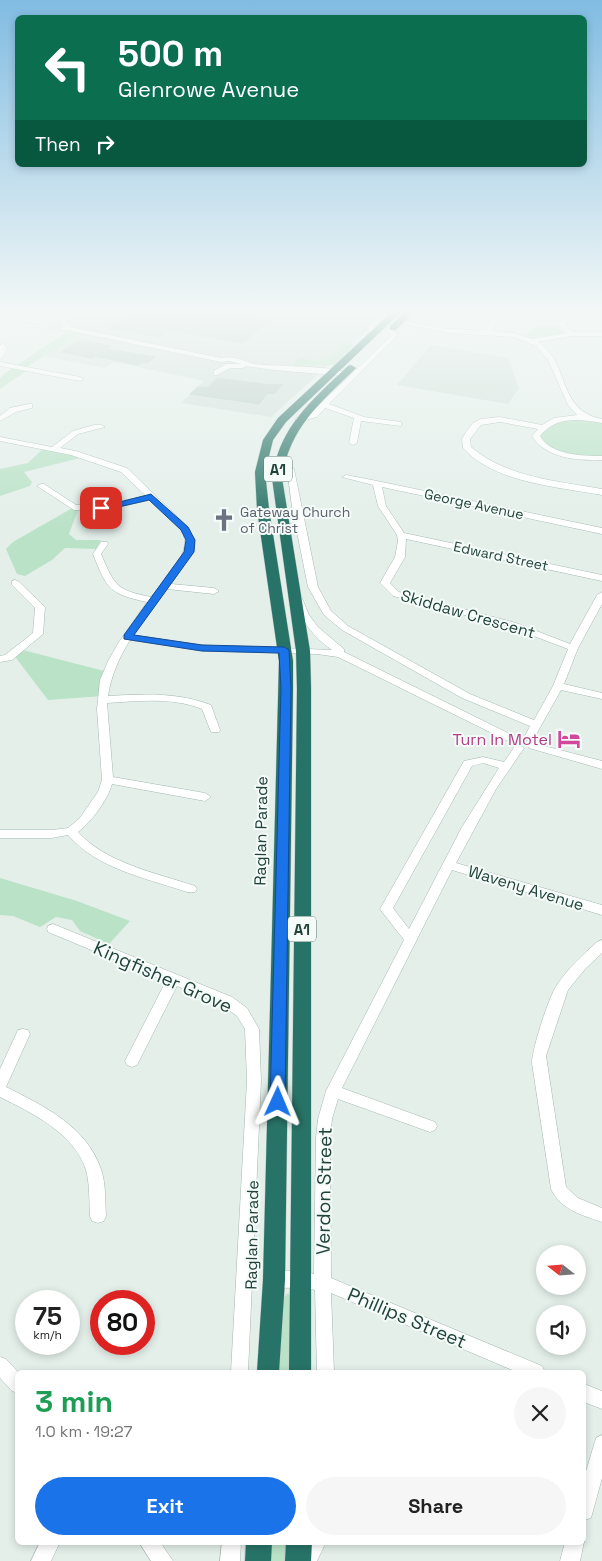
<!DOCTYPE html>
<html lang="en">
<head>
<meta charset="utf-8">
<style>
	body { margin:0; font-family:"Space Grotesk",sans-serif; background:#f6f6f6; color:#222; height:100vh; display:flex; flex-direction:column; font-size:19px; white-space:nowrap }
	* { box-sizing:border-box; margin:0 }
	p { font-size:16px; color:#767676 }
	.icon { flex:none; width:28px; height:28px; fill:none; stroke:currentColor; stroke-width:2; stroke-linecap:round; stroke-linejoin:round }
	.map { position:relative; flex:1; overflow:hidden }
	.details { position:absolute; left:15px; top:1370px; width:571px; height:175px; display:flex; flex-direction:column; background:#fff; border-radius:8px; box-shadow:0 2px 8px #0003 }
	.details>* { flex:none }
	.top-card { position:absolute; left:15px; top:15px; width:572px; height:152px; border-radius:8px; box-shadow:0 2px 8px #0003; background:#0b6e4f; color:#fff; overflow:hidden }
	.needle { width:32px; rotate:287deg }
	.buttons { position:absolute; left:536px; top:1245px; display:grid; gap:10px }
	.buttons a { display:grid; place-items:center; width:50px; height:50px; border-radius:50%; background:#fff; box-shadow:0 2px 8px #0003; font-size:25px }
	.speed { position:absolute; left:15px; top:1290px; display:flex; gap:10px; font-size:25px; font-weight:700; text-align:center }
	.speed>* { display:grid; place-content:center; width:65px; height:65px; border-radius:50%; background:#fff; box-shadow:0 2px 8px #0003; line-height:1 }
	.speed small { font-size:12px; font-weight:400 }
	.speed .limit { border:8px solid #d22; background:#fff; color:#111 }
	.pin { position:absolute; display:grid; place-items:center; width:42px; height:42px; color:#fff; margin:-21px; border-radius:10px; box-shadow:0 2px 8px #0006 }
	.me { position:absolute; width:55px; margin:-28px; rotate:1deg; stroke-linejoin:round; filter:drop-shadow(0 0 4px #0008) }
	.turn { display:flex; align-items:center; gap:18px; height:105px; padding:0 20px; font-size:22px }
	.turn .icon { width:65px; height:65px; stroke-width:2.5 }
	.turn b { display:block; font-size:35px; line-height:42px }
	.then { display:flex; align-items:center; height:48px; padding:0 20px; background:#0003; gap:10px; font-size:19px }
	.round { display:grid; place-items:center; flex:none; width:52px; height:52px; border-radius:26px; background:#f6f6f6 }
	.headline { display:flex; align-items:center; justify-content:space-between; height:85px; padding:0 20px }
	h1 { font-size:30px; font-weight:600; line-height:38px; color:#1e9e55 }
	.primary-button { display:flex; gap:10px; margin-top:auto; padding:10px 20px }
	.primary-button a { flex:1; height:58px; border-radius:30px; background:#1a73e8; color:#fff; font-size:20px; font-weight:600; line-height:58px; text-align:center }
	.primary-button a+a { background:#f6f6f6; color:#222 }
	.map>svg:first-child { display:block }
	.built { fill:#d1dfd9 }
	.green { fill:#bae2c7 }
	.building { fill:#b8cac4; stroke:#b5cac2 }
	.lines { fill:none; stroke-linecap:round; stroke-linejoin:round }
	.minor-casing { stroke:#a5b8b2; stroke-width:1 }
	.highway-casing { stroke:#c1cac8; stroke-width:1 }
	.minor { fill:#fff; fill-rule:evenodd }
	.highway { fill:#287367; fill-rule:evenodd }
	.route { fill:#1a73e8; stroke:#114b97 }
	.labels { text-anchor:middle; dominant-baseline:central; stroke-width:4; stroke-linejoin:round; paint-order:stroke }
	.far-street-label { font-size:14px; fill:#20433b; stroke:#f5fbf8 }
	.far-worship-label { font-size:14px; fill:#5b616d; stroke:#f5fbf8; text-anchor:start }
	.shield { fill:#f5fbf8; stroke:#607a74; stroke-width:1 }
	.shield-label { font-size:15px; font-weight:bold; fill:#20433b }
	.street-label { font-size:16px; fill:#20433b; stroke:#f5fbf8 }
	.hotel-label { font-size:16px; fill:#b23c85; stroke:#f5fbf8; text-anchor:end }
	.near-street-label { font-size:19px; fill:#20433b; stroke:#f5fbf8 }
</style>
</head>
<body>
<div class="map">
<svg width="602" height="1561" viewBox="0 0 602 1561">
	<rect width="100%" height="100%" fill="#e4efea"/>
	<!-- built -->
	<path class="built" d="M73 311H254L293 317 301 311H388L271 417 181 403 204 381 114 362 104 368 44 356 74 334 44 329Z
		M431 345 508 358 519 388 508 404 397 385Z"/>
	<!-- green -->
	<path class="green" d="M538 326H558L564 335 531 341 520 338Z
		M71 329 82 332 25 368 29 369 0 389V378L4 374Z
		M344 341 354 345 335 365H293L301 357C322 365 328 360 346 344L343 342Z
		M553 419 602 421V458L565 454 551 450 536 436Z
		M44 448 84 457 24 472 32 482 30 486 0 496V469L28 463Z
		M74 507H79L69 534 76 540H101L96 549 65 548 52 560 25 576 17 574 6 549 13 542Z
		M19 649 108 672 103 696 48 700 13 654Z
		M0 878 77 901 130 921 109 944 80 931 72 920 56 917 40 927 13 916 0 915Z
		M288 1293 291 1297 300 1330V1372H269L271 1333 284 1297Z
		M259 1543H299L298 1561H258Z"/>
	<!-- building -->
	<path class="building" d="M135 311H226L273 318 243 343 168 330 159 337 109 328Z
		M80 340 111 346 106 349 155 357 147 363 142 362 138 365 95 356 92 358 61 352Z
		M217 378 271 385 283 384 274 394 268 393 259 404 190 394 198 387 208 388Z"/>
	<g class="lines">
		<defs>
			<path id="minor" d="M34 311H41L29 319 54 324V326L0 318V314L22 318Z
				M385 311H391L374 327 373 336H369L368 326Z
				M414 311H424L407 316 404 314Z
				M496 311H502L492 331 514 333 532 339 566 333 559 325 565 311H571L565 325 573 332H602V336H571L538 342C571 363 556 410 602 419V423C579 419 556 416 540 436 550 455 583 456 602 456V460C578 461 545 458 532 436L538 429 500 422 481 425 470 439 471 447C508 478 557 481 602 489V495C559 487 494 483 463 448L462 439 466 432 473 423 481 419 500 417 542 425 554 418 577 415 568 405 548 360 536 346 514 337 448 333 396 322 399 320 448 329 486 330Z
				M66 314 69 316 67 322 71 327 221 358C234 355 243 361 255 364 276 367 336 365 349 374L345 376 274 370 246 366 243 368H230L217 375H214V371L226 364H241L229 361 221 362 66 330H61L60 329 64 326 61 322 63 316Z
				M390 329 396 332V337L329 404 364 417 401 422V426L361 421 357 443 353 445 349 443 354 418 325 408 317 417 296 422V418L311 413 391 336 387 331Z
				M3 344 5 345 7 349 2 358 0 359V345Z
				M0 362 80 377 84 379 80 381 0 366Z
				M29 404H32V408L16 412 0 421V416L10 408Z
				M94 425H101L105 427 78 434 60 448 76 451 127 468 188 527 194 540 193 552 171 584 214 588 219 591 214 594 167 589 133 635 202 645 332 650C313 637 301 620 293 598L298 595 301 596 309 615 318 627 344 649V652L518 738 519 740 518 742H510L338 657 317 654 202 651 130 640C119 658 111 676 108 696 143 694 177 692 211 705L220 730 219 732H211L202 709C172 697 139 701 107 703L113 777 205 793 211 797 205 801 112 784C107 801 92 821 78 832 106 863 156 873 195 886L197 889 195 892H187C146 878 97 869 68 835L52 838H0V830H52L68 828 79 819 98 792 102 780 97 709 100 680 108 661 119 642 147 602C109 594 107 589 93 554L101 542H107L108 544 101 554C115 586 116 590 151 597 163 581 196 551 181 530 173 519 160 509 150 500L101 511 74 510 37 486 41 484H44L76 505H101L146 496 121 472 71 455 0 441V437L52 447 73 431Z
				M287 467 294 469 318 587 331 611 348 626 470 694 534 720 553 686 568 649 510 627 393 596 380 583 395 557 398 541 397 535 378 506 373 485 342 477 346 475 377 481 602 528V534L382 487 386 506 404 533 602 575V581L406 539 405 557 390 583 399 592 516 623 570 644 597 595 602 592V604L578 648 564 684 602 693V699L561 690 533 740H525L524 738 530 726 462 698 342 630 324 615 308 587 292 507Z
				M15 580 18 581 45 607 43 634 12 660 0 662V656L5 655 33 633 35 608 12 585V581Z
				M533 743 602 761V769L529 748 528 746 529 744Z
				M519 745 524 748 496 789 456 863 602 905V915L452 870 342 1088 435 1122 437 1126 435 1130 430 1132 338 1099 332 1119 330 1138 331 1278 542 1366 545 1372H517L331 1293 334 1372H317L315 1290C299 1286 280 1290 268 1285L266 1280 268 1275C282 1269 300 1271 314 1274L316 1138 318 1119 326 1091 404 940 380 909 464 761 483 757 504 762 515 746ZM483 763 499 768 462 827 409 929 393 908 472 766Z
				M53 924 232 997 247 1008 259 1029 261 1081 248 1372H231L247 1081 245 1029 237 1016 222 1005 177 986 137 1065 132 1067 127 1065 125 1061 166 981 48 932 47 929 48 926Z
				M602 940V953L585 969 568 990 546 1056 566 1187 578 1198 602 1208V1222C582 1215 561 1210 551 1189L532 1063C532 1049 549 996 557 985 568 968 583 955 597 942Z
				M23 1029 28 1030 30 1034 6 1087C44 1106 86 1126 101 1169 106 1184 105 1201 106 1216L104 1221 98 1223 92 1221 90 1216C89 1201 90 1185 86 1170 74 1133 32 1113 0 1097V1069L18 1030Z
				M0 1357 6 1359 18 1372V1393L12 1391 0 1378Z
				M584 1384 602 1391V1409L584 1402Z
				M602 1435V1478L591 1518 584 1520V1478L596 1438Z
				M584 1540V1542L580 1561H560L565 1542H584Z
				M40 1542H60L51 1561H31Z
				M139 1542H160L173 1561H151Z
				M222 1542H241L240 1561H220Z
				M306 1542H326L317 1561H297Z"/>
			<path id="highway" d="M393 311H402L286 422 273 440 265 472 269 509 293 661V689L285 1280 279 1372H257L263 1280 279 661 257 509 255 472 263 440 278 418Z
				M406 311H415L396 330H390V326Z
				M351 365 356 368 354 370C320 403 289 428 282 478L310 651 311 688V1372H289L297 688 296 651 272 478C279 427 312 400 348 366Z
				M246 1542H272L271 1561H245Z
				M286 1542H312L311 1561H285Z"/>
		</defs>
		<!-- minor casing -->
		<use href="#minor" class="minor-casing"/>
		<!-- highway casing -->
		<use href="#highway" class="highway-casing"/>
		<!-- minor -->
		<use href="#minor" class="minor"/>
		<!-- highway -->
		<use href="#highway" class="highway"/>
	</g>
	<!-- sky -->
	<linearGradient id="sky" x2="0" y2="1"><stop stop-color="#81bce2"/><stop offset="0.59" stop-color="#f3f8f6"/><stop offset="1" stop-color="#f3f8f6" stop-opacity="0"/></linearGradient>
	<rect width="602" height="529" fill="url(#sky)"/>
	<!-- route -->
	<path class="route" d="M151 494 188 527 195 540 194 552 134 635 202 645 284 647 289 650 291 688 285 1102 283 1106 278 1108 272 1106 270 1102 281 688 279 653 202 651 124 639V635L184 552 186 540 181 530 149 500 101 511 96 508Z"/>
	<!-- icons -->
	<defs>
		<symbol id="church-bare" viewBox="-9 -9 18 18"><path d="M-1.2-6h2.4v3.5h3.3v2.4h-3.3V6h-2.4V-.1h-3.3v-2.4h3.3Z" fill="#6b7280" stroke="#f5fbf8" stroke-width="2.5" paint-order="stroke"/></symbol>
		<symbol id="hotel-bare" viewBox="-9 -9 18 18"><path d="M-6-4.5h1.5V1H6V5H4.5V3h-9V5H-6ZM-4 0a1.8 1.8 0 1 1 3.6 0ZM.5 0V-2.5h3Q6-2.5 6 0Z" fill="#d1479c" stroke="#f5fbf8" stroke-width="2.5" paint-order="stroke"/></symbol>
	</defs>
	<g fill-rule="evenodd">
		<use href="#church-bare" x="208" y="504" width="32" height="32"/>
		<use href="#hotel-bare" x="553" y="723" width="32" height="32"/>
	</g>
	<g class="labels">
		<!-- far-street labels -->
		<g class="far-street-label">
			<text transform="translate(474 504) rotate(12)">George Avenue</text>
			<text transform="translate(501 556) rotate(12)">Edward Street</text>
		</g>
		<!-- far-worship labels -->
		<g class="far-worship-label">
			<text x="240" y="512">Gateway Church<tspan x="240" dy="16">of Christ</tspan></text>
		</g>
		<!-- shield labels -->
		<g class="shield">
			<rect x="264" y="456.5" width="28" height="25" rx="4"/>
			<rect x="288" y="916.5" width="28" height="25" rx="4"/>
		</g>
		<g class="shield-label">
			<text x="278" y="469">A1</text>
			<text x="302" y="929">A1</text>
		</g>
		<!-- street labels -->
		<g class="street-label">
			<text transform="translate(468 614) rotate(16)">Skiddaw Crescent</text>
			<text transform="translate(261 831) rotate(-89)">Raglan Parade</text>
			<text transform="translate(526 888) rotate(17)">Waveny Avenue</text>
			<text transform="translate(252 1235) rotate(-89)">Raglan Parade</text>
		</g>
		<!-- hotel labels -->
		<g class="hotel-label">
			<text x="552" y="739">Turn In Motel</text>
		</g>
		<!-- near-street labels -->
		<g class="near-street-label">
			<text transform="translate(163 977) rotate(24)">Kingfisher Grove</text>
			<text transform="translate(324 1191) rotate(-89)">Verdon Street</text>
			<text transform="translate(407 1318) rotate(23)">Phillips Street</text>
		</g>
	</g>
</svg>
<div class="buttons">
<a><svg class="needle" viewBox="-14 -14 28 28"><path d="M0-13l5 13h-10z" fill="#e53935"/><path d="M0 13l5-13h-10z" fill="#767676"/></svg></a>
<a><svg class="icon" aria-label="sound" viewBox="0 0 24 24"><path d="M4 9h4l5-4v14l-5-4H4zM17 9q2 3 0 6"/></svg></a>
</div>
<div class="speed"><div>75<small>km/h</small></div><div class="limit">80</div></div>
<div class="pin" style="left:101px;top:508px;background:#d93025"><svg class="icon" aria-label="arrive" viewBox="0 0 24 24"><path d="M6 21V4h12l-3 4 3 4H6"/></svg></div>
<svg class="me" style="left:278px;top:1102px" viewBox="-20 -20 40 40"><path d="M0-17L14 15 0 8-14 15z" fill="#1a73e8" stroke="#fff" stroke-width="4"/></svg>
<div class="top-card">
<div class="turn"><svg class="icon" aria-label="left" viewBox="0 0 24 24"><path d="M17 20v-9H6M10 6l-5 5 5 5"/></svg><div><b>500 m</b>Glenrowe Avenue</div></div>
<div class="then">Then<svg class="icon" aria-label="right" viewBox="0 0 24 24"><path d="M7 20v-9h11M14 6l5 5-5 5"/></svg></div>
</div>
<section class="details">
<div class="headline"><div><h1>3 min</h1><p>1.0 km · 19:27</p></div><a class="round"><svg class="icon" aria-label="close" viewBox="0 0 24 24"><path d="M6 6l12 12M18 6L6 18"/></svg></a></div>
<div class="primary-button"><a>Exit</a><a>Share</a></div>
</section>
</div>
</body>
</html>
